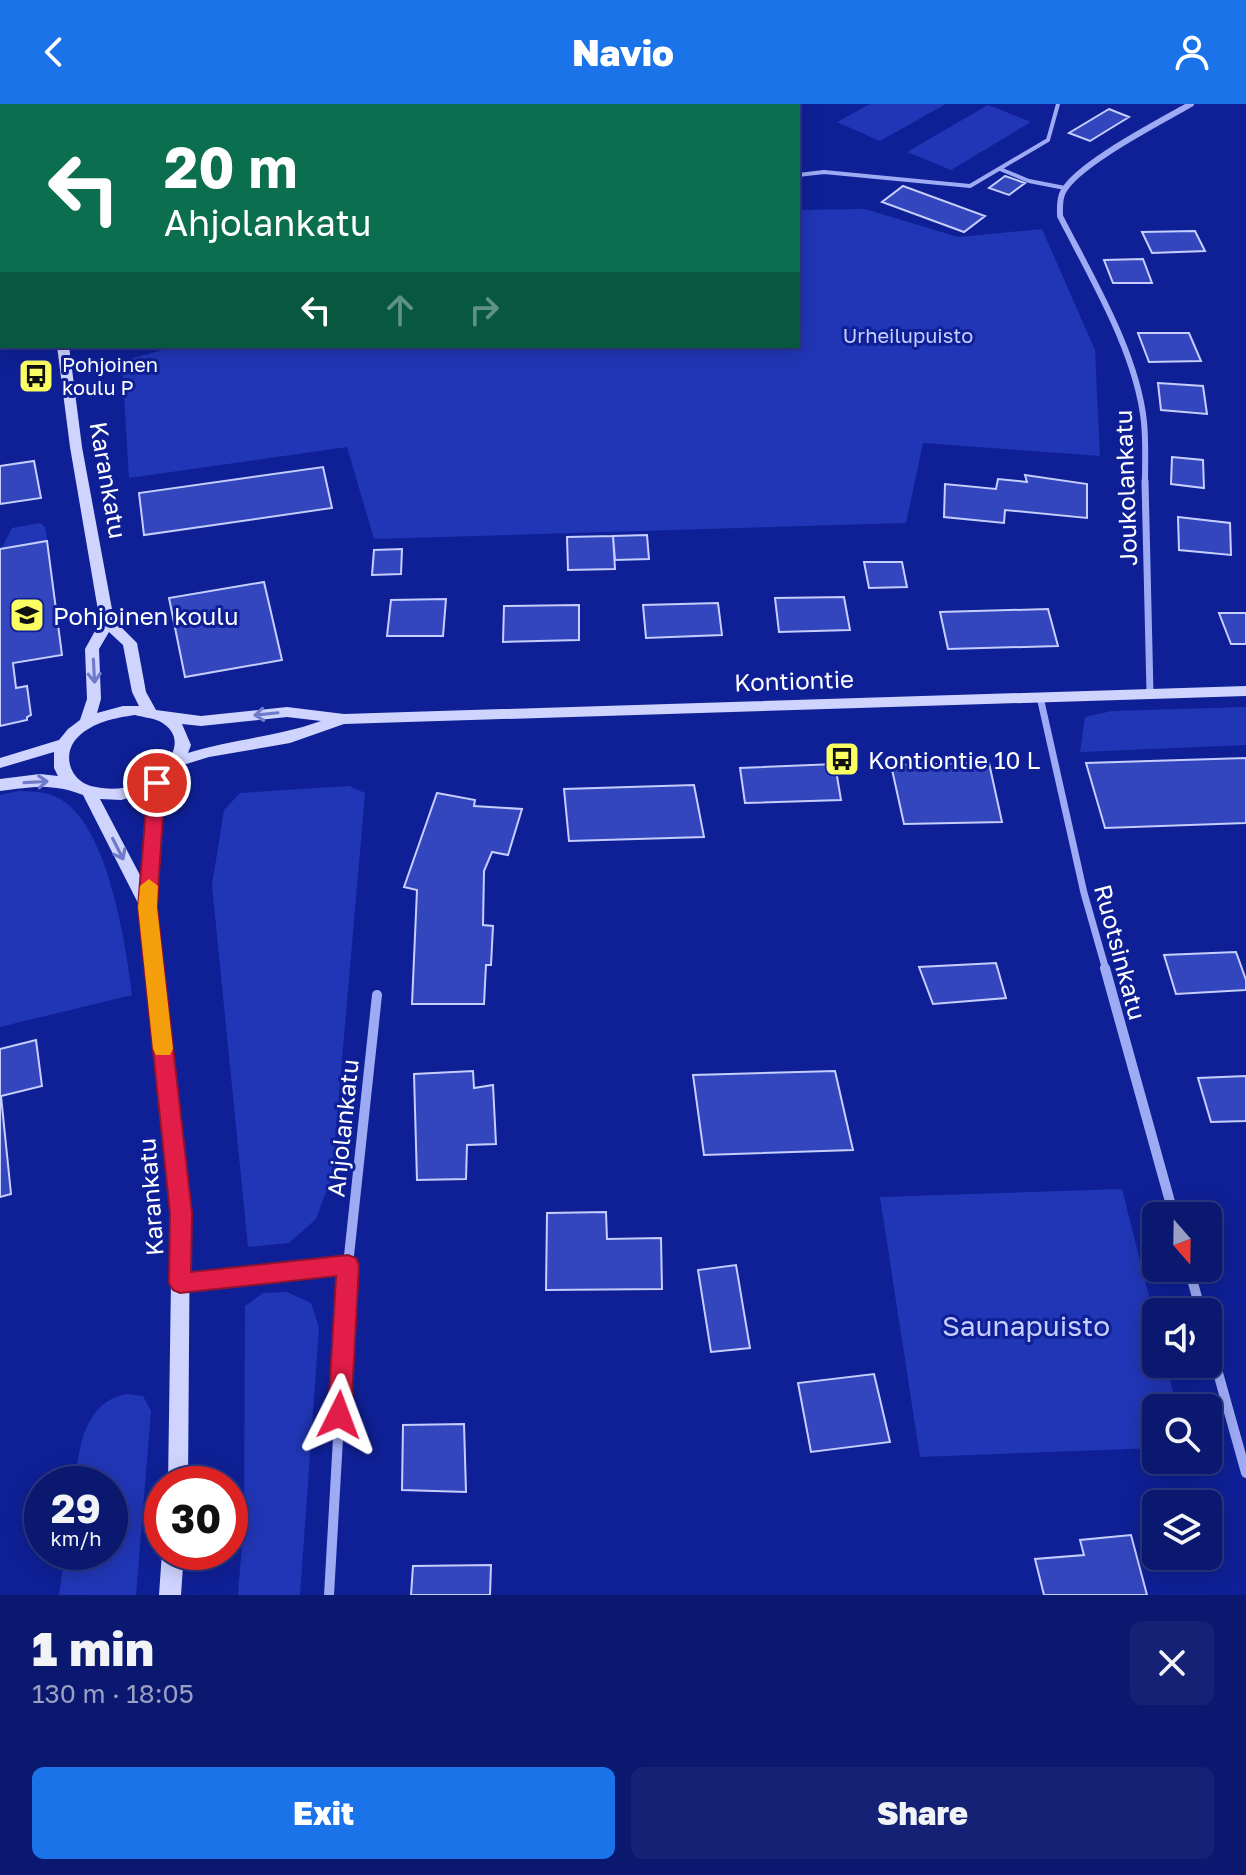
<!DOCTYPE html>
<html lang="en">
<head>
<meta charset="utf-8">
<style>
	body { margin:0; font-family:"Golos Text",sans-serif; background:#142175; color:#f1f3f6; height:100vh; display:flex; flex-direction:column; font-size:30px; white-space:nowrap }
	* { box-sizing:border-box; margin:0 }
	p { font-size:26px; color:#9aa0c3 }
	.icon { flex:none; width:44px; height:44px; fill:none; stroke:currentColor; stroke-width:2; stroke-linecap:round; stroke-linejoin:round }
	.map { position:relative; height:1491px; overflow:hidden }
	.drawer { display:flex; flex-direction:column; background:#0b1870; flex:1 }
	.drawer>* { flex:none }
	.top-card { position:absolute; left:0px; top:0px; width:800px; height:244px; box-shadow:0 4px 20px #0003,0 0 0 2px #2b3783; background:#0b6e4f; color:#fff; overflow:hidden }
	.needle { width:52px; rotate:160deg }
	.fabs { position:absolute; left:1142px; top:1098px; display:grid; gap:16px }
	.fabs a { display:grid; place-items:center; width:80px; height:80px; border-radius:12px; background:#0b1870; box-shadow:0 4px 20px #0003,0 0 0 2px #2b3783; font-size:40px }
	.speed { position:absolute; left:24px; top:1362px; display:flex; gap:16px; font-size:40px; font-weight:700; text-align:center }
	.speed>* { display:grid; place-content:center; width:104px; height:104px; border-radius:50%; background:#0b1870; box-shadow:0 4px 20px #0003,0 0 0 2px #2b3783; line-height:1 }
	.speed small { font-size:20px; font-weight:400 }
	.speed .limit { border:12px solid #d22; background:#fff; color:#111 }
	.pin { position:absolute; display:grid; place-items:center; width:68px; height:68px; color:#fff; margin:-34px; border:4px solid #fff; border-radius:50%; box-shadow:0 2px 8px #0007 }
	.me { position:absolute; width:88px; margin:-44px; rotate:3deg; stroke-linejoin:round; filter:drop-shadow(0 0 6px #0008) }
	.turn { display:flex; align-items:center; gap:28px; height:168px; padding:0 32px; font-size:36px }
	.turn .icon { width:104px; height:104px; stroke-width:2.5 }
	.turn b { display:block; font-size:56px; line-height:68px }
	.lanes { display:flex; align-items:center; height:76px; padding:0 32px; background:#0003; justify-content:center; gap:40px; direction:ltr }
	.lanes .off { opacity:.35 }
	.round { display:grid; place-items:center; flex:none; width:84px; height:84px; border-radius:12px; background:#142175 }
	.summary { display:flex; align-items:center; justify-content:space-between; height:136px; padding:0 32px }
	h1 { font-size:48px; font-weight:800; line-height:60px }
	.action { display:flex; gap:16px; margin-top:auto; padding:16px 32px }
	.action a { flex:1; height:92px; border-radius:12px; background:#1a73e8; color:#fff; font-size:32px; font-weight:800; line-height:92px; text-align:center }
	.action a+a { background:#142175; color:#f1f3f6 }
	header { display:flex; justify-content:space-between; align-items:center; height:104px; padding:0 32px; background:#1a73e8; color:#fff; font-size:36px; font-weight:800 }
	.map>svg:first-child { display:block }
	.green { fill:#2136b6 }
	.building { fill:#3346bd; stroke:#c6cefe; stroke-width:2 }
	.lines { fill:none; stroke-linecap:round; stroke-linejoin:round }
	.lane { stroke:#9eaaf4; stroke-width:4 }
	.street-far2 { stroke:#9eaaf4; stroke-width:6 }
	.street-far1 { stroke:#9eaaf4; stroke-width:7 }
	.street { stroke:#9eaaf4; stroke-width:10 }
	.secondary { fill:#ced4fd; fill-rule:evenodd }
	.oneway { stroke:#6e7aca }
	.route { fill:#e11d48; stroke:#92132f; stroke-width:2 }
	.slow { fill:#f59e0b }
	.labels { text-anchor:middle; dominant-baseline:central; stroke-width:6; stroke-linejoin:round; paint-order:stroke }
	.far-park-label { font-size:20px; fill:#c6cefe; stroke:#0f2096 }
	.far-poi-label { font-size:20px; fill:#fff; stroke:#0f2096; text-anchor:start }
	.street-label { font-size:24px; fill:#fff; stroke:#0f2096 }
	.poi-label { font-size:24px; fill:#fff; stroke:#0f2096; text-anchor:start }
	.near-park-label { font-size:28px; fill:#c6cefe; stroke:#0f2096 }
</style>
</head>
<body>
<header><svg class="icon" aria-label="back" viewBox="0 0 24 24"><path d="M15 5l-7 7 7 7"/></svg>Navio<svg class="icon" aria-label="person" viewBox="0 0 24 24"><circle cx="12" cy="8" r="4"/><path d="M4 21q1-7 8-7t8 7"/></svg></header>
<div class="map">
<svg width="1246" height="1491" viewBox="0 0 1246 1491">
	<rect width="100%" height="100%" fill="#0f2096"/>
	<!-- green -->
	<path class="green" d="M198 0H705L199 2Z
		M870 0H946L880 37 837 18Z
		M988 1 1031 18 951 66 907 48Z
		M865 105 958 133 1042 125 1095 246 1100 352 923 339 906 419 374 435 347 343 129 374 122 257 177 242H798V106Z
		M40 419 45 423 47 437 1 445 12 424Z
		M1246 603V641L1080 648 1085 613 1112 607Z
		M349 682 365 689 332 1072 316 1115 289 1139 248 1143 212 781 224 706 240 689Z
		M19 687C32 688 44 687 56 693 107 715 126 840 132 891L0 923V691Z
		M1122 1085 1156 1220V1260H1166L1177 1304H1156V1344L920 1353 880 1093Z
		M287 1188 311 1199 319 1224 300 1491H238L244 1415 245 1202 263 1189Z
		M126 1290 143 1292 151 1307 136 1491H59L65 1448H110V1380H74C80 1344 83 1299 126 1290Z"/>
	<!-- building -->
	<path class="building" d="M116 0H188V2H117Z
		M1109 5 1129 13 1090 37 1069 29Z
		M1005 72 1025 79 1009 91 989 84Z
		M903 82 985 112 964 128 882 98Z
		M1195 127 1205 147 1152 149 1142 128Z
		M1143 155 1152 179H1113L1104 156Z
		M1138 229H1189L1201 257 1149 258Z
		M1158 279 1203 282 1207 310 1161 306Z
		M1172 353 1203 356 1204 384 1171 380Z
		M34 357 41 394 0 400V362Z
		M323 363 332 404 144 431 139 389Z
		M1025 371 1087 380V414L1005 406 1004 419 944 413 945 380 996 385 998 375 1027 378Z
		M1178 413 1230 419 1231 451 1179 446Z
		M647 431 649 455 615 456 613 432Z
		M613 432 615 465 568 466 567 433Z
		M47 437 62 551 13 559 16 584 27 582 31 611 27 613V616L0 622V445Z
		M402 445 401 470 372 471 374 446Z
		M864 458H902L907 483 869 484Z
		M264 478 282 556 185 573 169 494Z
		M844 493 850 526 779 528 775 494Z
		M446 495 443 532H387L391 496Z
		M718 499 722 531 646 534 643 501Z
		M579 501V536L503 538 504 502Z
		M1048 505 1058 542 948 545 940 508Z
		M1219 509H1246V540H1231Z
		M1246 654V719L1105 724 1086 659Z
		M989 659 1002 718 904 720 891 661Z
		M835 660 841 696 745 699 740 664Z
		M694 681 704 733 569 737 564 685Z
		M437 689 475 696 474 702 522 705 508 751 492 748 484 767 483 821 493 822 491 861H486L484 900H412L417 786 404 783Z
		M1236 848 1246 876V886L1176 890 1164 851Z
		M996 859 1006 894 933 900 919 863Z
		M36 936 42 982 1 992 11 1090 0 1093V945Z
		M473 967 474 984 493 981 496 1040 467 1041 466 1075 417 1076 414 970Z
		M835 967 853 1046 704 1051 693 971Z
		M1246 972V1017L1211 1018 1198 974Z
		M606 1108 607 1135 661 1134 662 1185 546 1186 547 1109Z
		M736 1161 750 1244 711 1248 698 1166Z
		M874 1270 890 1338 811 1348 798 1279Z
		M464 1320 466 1388 402 1386 403 1321Z
		M1131 1431 1147 1491H1044L1035 1455 1084 1451 1080 1436Z
		M491 1461 490 1491H411L413 1462Z"/>
	<g class="lines">
		<!-- lane -->
		<path class="lane" d="M1000 65 1029 77 1065 84
			M798 71 824 68 970 82 1048 36 1058 0"/>
		<!-- street-far2 -->
		<path class="street-far2" d="M1145 379C1145 359 1146 338 1144 318 1137 249 1091 173 1060 112 1060 104 1059 95 1063 88 1077 60 1162 17 1191 0"/>
		<!-- street-far1 -->
		<path class="street-far1" d="M1145 377 1150 589
			M1040 593 1084 789 1106 866"/>
		<!-- street -->
		<path class="street" d="M1105 864 1174 1112
			M1189 1164 1201 1208
			M181 1179 348 1161
			M1208 1233 1246 1369
			M329 1491 348 1161 377 891"/>
		<!-- secondary -->
		<path class="secondary" d="M27 0H37L38 2H28Z
			M57 242H69L82 343 114 516 137 539 146 588 156 606 201 612 287 603 344 610 1246 582V592L344 620 290 639 209 653 183 661 165 679 156 803 190 1109 188 1380H168L172 1109 140 803 83 691C53 679 32 683 0 687V675L40 670 58 672 54 664V648L0 664V654L59 636 68 625 80 616 87 595 85 545 100 518 70 343ZM109 528 123 541 132 588 139 602H123L97 609 101 595 99 545ZM135 611C142 613 152 614 159 617 194 635 163 671 138 680 125 685 110 686 96 683 71 680 60 651 78 633 93 618 115 614 135 611ZM287 613 321 617C277 633 232 635 188 649L191 641 182 620 201 622ZM149 688 142 775 100 695 121 696Z
			M162 1448H184L181 1491H159Z"/>
	</g>
	<!-- one-way arrows -->
	<defs><path id="oneway-shaft" d="M-6 0H5M1.5-3L5.5 0L1.5 3" fill="none" stroke-width="1.6" stroke-linecap="round" stroke-linejoin="round" transform="scale(2)"/></defs>
	<g class="oneway">
		<use href="#oneway-shaft" transform="translate(94 567) rotate(87)"/>
		<use href="#oneway-shaft" transform="translate(266 610) rotate(174)"/>
		<use href="#oneway-shaft" transform="translate(36 678) rotate(-3)"/>
		<use href="#oneway-shaft" transform="translate(118 745) rotate(63)"/>
	</g>
	<!-- route -->
	<path class="route" d="M157 673 165 679 157 803 192 1109 191 1168 348 1151 356 1154 359 1161 351 1311 347 1319 339 1322 331 1319 328 1311 336 1172 180 1189 173 1186 169 1179 170 1109 138 803 148 679Z"/>
	<!-- slow -->
	<path class="slow" d="M149 775 158 782 157 803 173 945 170 951H156L153 945 138 803 140 782Z"/>
	<!-- icons -->
	<defs>
		<symbol id="bus-square" viewBox="-11 -11 22 22"><rect x="-9" y="-9" width="18" height="18" rx="4" fill="#fbff62" stroke="#0f2096"/><path d="M-5-6H5V4H4V6H2V4H-2V6H-4V4H-5ZM-3.5-4V0h7V-4ZM-3.5 1.2v1.5H-2V1.2ZM2 1.2v1.5H3.5V1.2Z" fill="#111"/></symbol>
		<symbol id="school-square" viewBox="-11 -11 22 22"><rect x="-9" y="-9" width="18" height="18" rx="4" fill="#fbff62" stroke="#0f2096"/><path d="M0-5L7-2L0 1L-7-2ZM-4 1L0 2.5L4 1V4Q0 6-4 4Z" fill="#111"/></symbol>
	</defs>
	<g fill-rule="evenodd">
		<use href="#bus-square" x="16" y="252" width="40" height="40"/>
		<use href="#school-square" x="7" y="491" width="40" height="40"/>
		<use href="#bus-square" x="822" y="635" width="40" height="40"/>
	</g>
	<g class="labels">
		<!-- far-park labels -->
		<g class="far-park-label">
			<text x="908" y="231">Urheilupuisto</text>
		</g>
		<!-- far-poi labels -->
		<g class="far-poi-label">
			<text x="62" y="260">Pohjoinen<tspan x="62" dy="23">koulu P</tspan></text>
		</g>
		<!-- street labels -->
		<g class="street-label">
			<text transform="translate(109 376) rotate(80)">Karankatu</text>
			<text transform="translate(1125 384) rotate(-92)">Joukolankatu</text>
			<text transform="translate(794 576) rotate(-2)">Kontiontie</text>
			<text transform="translate(1121 848) rotate(75)">Ruotsinkatu</text>
			<text transform="translate(342 1024) rotate(-84)">Ahjolankatu</text>
			<text transform="translate(150 1093) rotate(-94)">Karankatu</text>
		</g>
		<!-- poi labels -->
		<g class="poi-label">
			<text x="53" y="511">Pohjoinen koulu</text>
			<text x="868" y="655">Kontiontie 10 L</text>
		</g>
		<!-- near-park labels -->
		<g class="near-park-label">
			<text x="1026" y="1221">Saunapuisto</text>
		</g>
	</g>
</svg>
<div class="fabs">
<a><svg class="needle" viewBox="-14 -14 28 28"><path d="M0-13l5 13h-10z" fill="#e53935"/><path d="M0 13l5-13h-10z" fill="#9aa0c3"/></svg></a>
<a><svg class="icon" aria-label="sound" viewBox="0 0 24 24"><path d="M4 9h4l5-4v14l-5-4H4zM17 9q2 3 0 6"/></svg></a>
<a><svg class="icon" aria-label="search" viewBox="0 0 24 24"><circle cx="10" cy="10" r="6"/><path d="M15 15l6 6"/></svg></a>
<a><svg class="icon" aria-label="layers" viewBox="0 0 24 24"><path d="M12 4l9 5-9 5-9-5zM3 14l9 5 9-5"/></svg></a>
</div>
<div class="speed"><div>29<small>km/h</small></div><div class="limit">30</div></div>
<div class="pin" style="left:157px;top:679px;background:#d93025"><svg class="icon" aria-label="arrive" viewBox="0 0 24 24"><path d="M6 21V4h12l-3 4 3 4H6"/></svg></div>
<svg class="me" style="left:339px;top:1311px" viewBox="-20 -20 40 40"><path d="M0-17L14 15 0 8-14 15z" fill="#e11d48" stroke="#fff" stroke-width="4"/></svg>
<div class="top-card">
<div class="turn"><svg class="icon" aria-label="left" viewBox="0 0 24 24"><path d="M17 20v-9H6M10 6l-5 5 5 5"/></svg><div><b>20 m</b>Ahjolankatu</div></div>
<div class="lanes"><svg class="icon" aria-label="left" viewBox="0 0 24 24"><path d="M17 20v-9H6M10 6l-5 5 5 5"/></svg><svg class="icon off" aria-label="ahead" viewBox="0 0 24 24"><path d="M12 20V5M6 11l6-6 6 6"/></svg><svg class="icon off" aria-label="right" viewBox="0 0 24 24"><path d="M7 20v-9h11M14 6l5 5-5 5"/></svg></div>
</div>
</div>
<section class="drawer">
<div class="summary"><div><h1>1 min</h1><p>130 m · 18:05</p></div><a class="round"><svg class="icon" aria-label="close" viewBox="0 0 24 24"><path d="M6 6l12 12M18 6L6 18"/></svg></a></div>
<div class="action"><a>Exit</a><a>Share</a></div>
</section>
</body>
</html>
